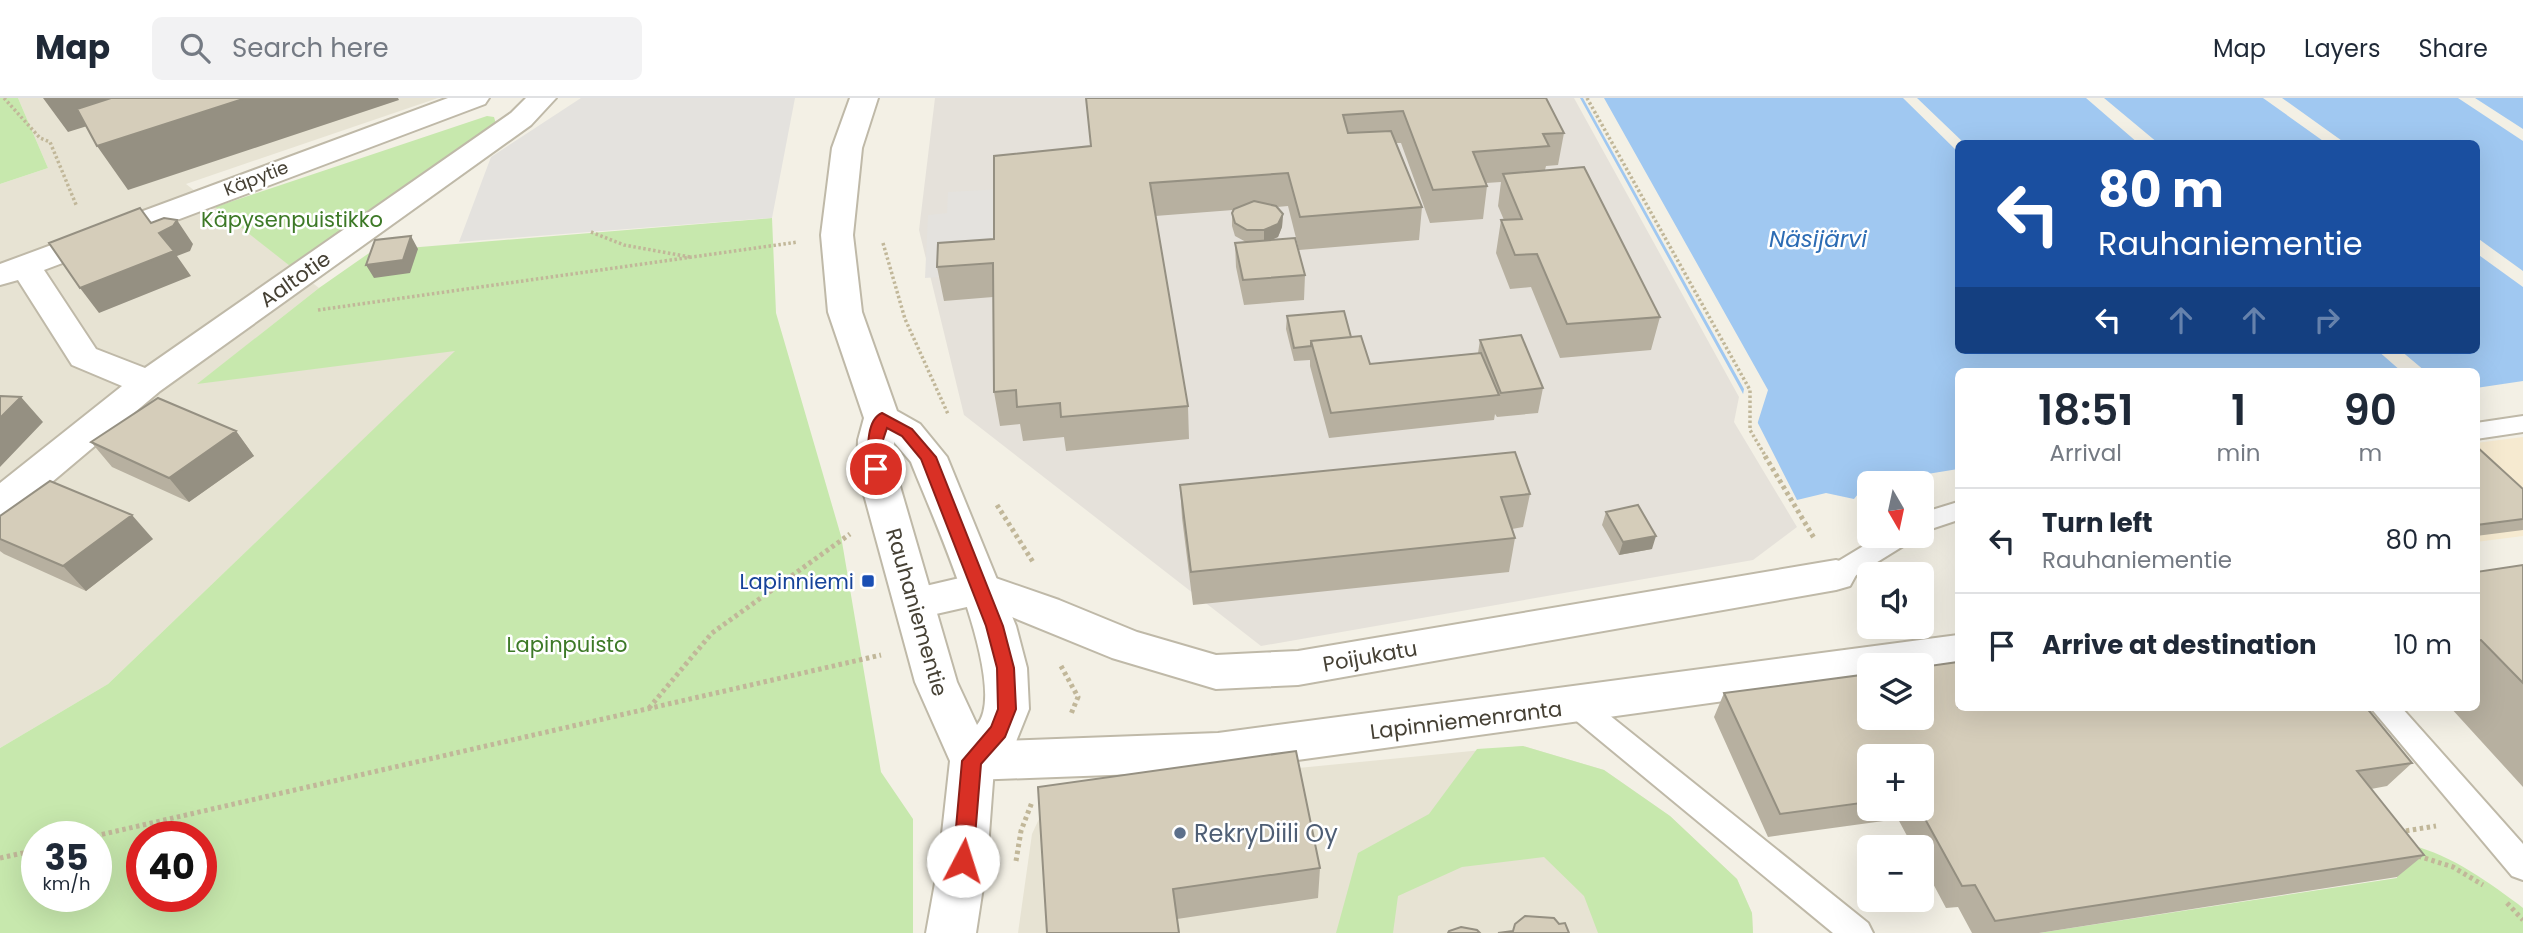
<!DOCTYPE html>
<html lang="en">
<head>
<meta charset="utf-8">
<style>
	body { margin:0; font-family:Poppins,sans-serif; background:#f2f2f3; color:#1f2937; height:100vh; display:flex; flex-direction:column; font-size:26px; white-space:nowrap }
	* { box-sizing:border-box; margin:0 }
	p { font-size:23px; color:#747a83 }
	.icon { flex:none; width:38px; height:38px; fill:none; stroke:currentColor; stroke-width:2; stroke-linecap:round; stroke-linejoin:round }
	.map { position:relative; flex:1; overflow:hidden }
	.sheet { position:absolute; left:1955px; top:270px; width:525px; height:343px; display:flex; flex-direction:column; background:#fff; border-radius:10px; box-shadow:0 7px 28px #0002 }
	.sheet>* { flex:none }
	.top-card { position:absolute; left:1955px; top:42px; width:525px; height:214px; border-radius:10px; box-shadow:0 7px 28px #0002; background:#1a4fa0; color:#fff; overflow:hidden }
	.needle { width:46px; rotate:171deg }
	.tools { position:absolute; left:1857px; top:373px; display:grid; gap:14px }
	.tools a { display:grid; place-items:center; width:77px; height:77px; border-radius:10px; background:#fff; box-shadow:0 7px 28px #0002; font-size:35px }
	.speed { position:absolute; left:21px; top:723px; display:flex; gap:14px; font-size:35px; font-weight:700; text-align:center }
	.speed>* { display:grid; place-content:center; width:91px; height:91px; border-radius:50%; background:#fff; box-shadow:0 7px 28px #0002; line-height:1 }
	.speed small { font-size:18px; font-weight:400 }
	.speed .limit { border:10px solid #d22; background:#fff; color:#111 }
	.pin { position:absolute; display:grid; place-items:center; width:60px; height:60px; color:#fff; margin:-30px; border:4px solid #fff; border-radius:50%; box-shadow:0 2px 7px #0007 }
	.me { position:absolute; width:77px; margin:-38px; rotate:5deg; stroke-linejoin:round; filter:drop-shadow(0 0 5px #0008) }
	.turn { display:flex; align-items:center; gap:24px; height:147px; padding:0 28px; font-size:32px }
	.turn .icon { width:91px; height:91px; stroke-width:2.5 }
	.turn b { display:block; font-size:49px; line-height:60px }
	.lanes { display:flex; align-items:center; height:66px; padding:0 28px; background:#0003; justify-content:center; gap:35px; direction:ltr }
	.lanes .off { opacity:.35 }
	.eta { display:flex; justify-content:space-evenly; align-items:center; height:119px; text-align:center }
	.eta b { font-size:42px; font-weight:600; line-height:49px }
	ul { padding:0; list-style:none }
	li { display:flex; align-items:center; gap:21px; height:105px; padding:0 28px; border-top:2px solid #e0e1e3 }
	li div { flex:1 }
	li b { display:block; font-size:26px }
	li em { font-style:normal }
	header { display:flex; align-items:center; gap:42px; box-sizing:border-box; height:98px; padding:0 35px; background:#fff; border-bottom:2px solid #e0e1e3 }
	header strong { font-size:33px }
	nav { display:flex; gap:38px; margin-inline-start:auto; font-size:24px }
	.search { width:490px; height:63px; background:#f2f2f3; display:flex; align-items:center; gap:18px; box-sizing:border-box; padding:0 24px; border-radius:10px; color:#747a83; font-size:26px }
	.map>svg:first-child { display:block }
	.residential { fill:#e7e3d3 }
	.commercial { fill:#f6ead0 }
	.industrial { fill:#e5e1da }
	.green { fill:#c7e8ad; fill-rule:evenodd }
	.parking { fill:#e4e2de }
	.water { fill:#a0c8f1; fill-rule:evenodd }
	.pier { fill:#f3f0e5 }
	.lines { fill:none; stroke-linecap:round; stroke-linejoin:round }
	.service-casing { stroke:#bfb9a8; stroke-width:4 }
	.minor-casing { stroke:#bfb9a8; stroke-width:4 }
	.tertiary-casing { stroke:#bfb9a8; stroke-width:4 }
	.path-far1 { stroke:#c1b799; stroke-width:3.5; stroke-dasharray:2.5 2.5; stroke-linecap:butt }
	.path { stroke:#c1b799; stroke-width:5; stroke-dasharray:3.5 3.5; stroke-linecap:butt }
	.service { fill:#fff; fill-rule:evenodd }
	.minor { fill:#fff; fill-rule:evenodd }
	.tertiary { fill:#fff; fill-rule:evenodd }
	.wall { fill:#b7b0a0; fill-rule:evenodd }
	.shaded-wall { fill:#959082 }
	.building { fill:#d5cdba; stroke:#959082; stroke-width:2 }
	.route { fill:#d93025; stroke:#8d1f18; stroke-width:2 }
	.transit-dot { fill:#1a4fb4; stroke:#fff; stroke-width:2.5 }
	.service-dot { fill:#5c6f8a; stroke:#fff; stroke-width:2.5 }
	.labels { text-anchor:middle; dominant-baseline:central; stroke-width:5; stroke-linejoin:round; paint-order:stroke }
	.far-street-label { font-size:18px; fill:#464135; stroke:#fff }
	.park-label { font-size:21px; fill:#3d7927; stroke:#fff }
	.street-label { font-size:21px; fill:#464135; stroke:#fff }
	.transit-label { font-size:21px; fill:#164399; stroke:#fff; text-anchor:end }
	.water-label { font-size:23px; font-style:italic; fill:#2c6cb4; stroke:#fff }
	.near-service-label { font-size:24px; fill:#4e5e75; stroke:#fff; text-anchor:start }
</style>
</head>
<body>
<header>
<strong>Map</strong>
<div class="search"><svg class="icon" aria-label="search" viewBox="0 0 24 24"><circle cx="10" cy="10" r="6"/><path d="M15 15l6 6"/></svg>Search here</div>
<nav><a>Map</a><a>Layers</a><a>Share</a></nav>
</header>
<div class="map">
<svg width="2523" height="835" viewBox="0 0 2523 835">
	<rect width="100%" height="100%" fill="#f3f0e5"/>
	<!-- residential -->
	<path class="residential" d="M18 0H438L186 86 319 190 199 285 457 252 108 586 0 650V86L48 70Z
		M1523 648 1604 672 1670 718 1737 781 1752 815 1753 835H1018L1032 736 1045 708 1268 673Z"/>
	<!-- commercial -->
	<path class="commercial" d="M2523 339V438L2476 444V345Z"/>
	<!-- industrial -->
	<path class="industrial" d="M935 0H1574L1739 299 1734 324 1797 429 1753 462 1261 548 964 317 919 132Z"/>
	<!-- green -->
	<path class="green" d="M0 0H18L48 70 0 86Z
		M487 18 494 19 496 26 290 168 215 109Z
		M772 120 776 215 841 438 881 674 913 721V835H0V650L108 586 455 253 197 286 319 190 372 153ZM37 738H96V798H37ZM142 738H201V798H142Z
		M1523 648 1604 672 1670 718 1737 781 1752 815 1753 835H1598L1584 798 1544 759 1462 769 1398 798 1393 835H1336L1358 755 1429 716 1477 651Z
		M2402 745C2447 754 2481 779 2518 806L2523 810V835H2039L2397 780Z"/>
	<!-- parking -->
	<path class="parking" d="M581 0H795L772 120 459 144 491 59Z
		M999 91 1000 174 925 180 928 117 947 115 948 94Z"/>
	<!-- water -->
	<path class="water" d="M1580 0H2523V283L2476 290V273H1958V371L1866 386 1854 401 1826 395 1797 402 1741 292ZM1958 46H2476V252H1958Z"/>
	<!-- pier -->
	<path class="pier" d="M1583 0H1604L1768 292 1756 330 1742 302 1744 291Z
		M1903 0H1917L1964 45 1958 46V54Z
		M2086 0H2104L2158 45H2138Z
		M2263 0H2282L2345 45H2326Z
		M2458 0H2475L2523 31V43Z
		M2476 139 2523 173V189L2476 155Z
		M2377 252H2400L2425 273H2401Z"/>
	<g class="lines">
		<defs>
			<path id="service" d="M2523 318V334L2476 341V325Z
				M1958 404V422L1922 434V415Z
				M1880 438H1911L1908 445 1845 484 1836 487 1827 484 1823 477 1827 470Z
				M1578 597 1588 600 1868 825 1873 835H1833L1568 616 1564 608 1568 600Z
				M2370 609H2401L2523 746V782L2512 778Z"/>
			<path id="minor" d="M448 0H489L485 6 44 172 96 251 145 270 511 15 526 0H556L531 27 160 293 14 416 0 420V385L122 288 72 267 18 182 0 187V166Z
				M1836 462 1850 466 1856 477 1850 488 1836 492 1298 587 1216 591 1112 560 980 506 914 521 900 516 894 505 900 494 981 475 1059 502 1137 534 1216 557 1298 553Z
				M1958 537V571L1922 576V567H1869V583L1218 673 972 682 956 676 950 663 956 650 972 644 1218 635Z"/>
			<path id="tertiary" d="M850 0H878L862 50 853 137 862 214 897 313 920 326 947 359 1016 528 1027 570 1029 611 1015 646 994 670 987 763 976 835H926L939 763 950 663 915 584 857 371 858 342 864 320 828 214 821 137 832 50ZM894 344 911 364C929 411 1011 588 977 627L957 584 895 371Z"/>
		</defs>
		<!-- service casing -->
		<use href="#service" class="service-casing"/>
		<!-- minor casing -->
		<use href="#minor" class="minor-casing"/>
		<!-- tertiary casing -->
		<use href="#tertiary" class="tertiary-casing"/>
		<!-- path-far1 -->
		<path class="path-far1" d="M4 0 40 40 50 44 77 109
			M1587 0 1750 292V332L1766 359
			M591 134 624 147 690 159
			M883 145 905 221 948 316
			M318 212 798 144"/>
		<!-- path -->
		<path class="path" d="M1765 358 1814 440
			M997 407 1033 464
			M1061 568 1078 599 1071 616
			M649 610 712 535 850 436
			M2399 734 2436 728
			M95 738 881 557
			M2418 758 2453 769 2483 787
			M0 760 37 752
			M1016 763 1021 733 1032 704
			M2507 805 2523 822"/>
		<!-- service -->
		<use href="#service" class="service"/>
		<!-- minor -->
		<use href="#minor" class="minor"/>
		<!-- tertiary -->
		<use href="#tertiary" class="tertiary"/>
	</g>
	<!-- wall -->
	<path class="wall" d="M1086 0H1546L1564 35 1558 67 1546 68 1545 72 1660 219 1651 252 1560 260 1531 189 1510 191 1496 155 1501 122H1504L1498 108 1501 84 1486 85 1487 88 1483 121 1430 125 1401 45H1396L1422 109 1419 142 1299 152 1288 108 1277 109 1283 116 1282 129 1278 139 1271 142 1305 177 1304 202 1244 207 1236 169 1235 145 1246 144 1235 138 1232 128V115L1233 112 1155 118 1188 308 1189 341 1066 353 1064 339 1023 343 1020 326 1000 328 994 294 993 199 944 203 937 169 994 141 1091 48Z
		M1287 218 1351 239 1370 266 1478 255 1480 242 1543 290 1538 315 1497 319 1495 316 1494 322 1329 340 1310 268V262L1294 263 1286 231Z
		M236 333 254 358 189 404 112 369 91 344Z
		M2476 348 2523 391V432L2476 438Z
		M1180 387 1530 396 1523 429 1512 431 1515 440 1509 474 1193 507 1182 420Z
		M1606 414 1652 451 1619 457 1602 427Z
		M0 418 153 441 86 493 4 456 0 453Z
		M2523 467V689L2450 609H2476V474Z
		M1724 595 2412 665 2387 688 2371 691 2424 757 2397 779 2039 835H1972L1958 809 1946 810 1922 765V749H1913L1898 721 1768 739 1714 619ZM1869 658H1922V710H1869Z
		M1038 689 1320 770 1318 800 1177 821Z"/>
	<!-- shaded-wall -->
	<path class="shaded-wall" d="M43 0H158L161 5 68 34Z
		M246 0H398L399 2 128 92 97 48Z
		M1283 116 1282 129 1278 139 1264 145V132Z
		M177 122 193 146 190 153 177 158 191 178 99 215 80 190Z
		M411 138 418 151 410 175 374 180 366 167Z
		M21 299 43 324 0 369V320Z
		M236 333 254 358 189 404 169 380Z
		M132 417 153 441 86 493 63 468Z
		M1656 438 1652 451 1619 457 1623 444Z"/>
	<!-- building -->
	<path class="building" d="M111 0H246L97 48 77 11Z
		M1086 0H1546L1564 35 1543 36 1549 48 1473 54 1487 88 1433 92 1403 13 1343 17 1348 35 1391 33 1422 109 1300 119 1288 75 1150 85 1188 308 1061 319 1060 305 1017 309 1016 292 994 294 993 165 937 169 938 145 994 141V58L1091 48Z
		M1584 69 1660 219 1567 226 1537 156 1515 157 1501 122 1522 121 1503 76Z
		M1254 103 1276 108 1283 116 1278 126 1264 132H1247L1235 125 1232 115 1234 111Z
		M140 110 151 125 164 120 177 122 173 128 159 135 174 153 80 190 49 145Z
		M411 138 403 162 366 167 375 142Z
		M1295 140 1305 177 1243 182 1235 145Z
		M1344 213 1351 239 1311 243V248L1294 250 1287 218Z
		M1521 237 1543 290 1501 295 1480 242Z
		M1361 238 1370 266 1481 255 1499 297 1331 315 1311 243Z
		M0 298 21 299 0 320Z
		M158 300 236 333 169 380 91 344Z
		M2476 348 2523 391V421L2476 427Z
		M1515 354 1530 396 1501 399 1515 440 1191 474 1180 387Z
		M50 383 132 417 63 468 0 441V418Z
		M1638 407 1656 438 1623 444 1606 414Z
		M2523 467V585L2481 542 2476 543V474Z
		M1958 564V609H2366L2412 665 2357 673 2424 757 1995 823 1975 787 1962 788 1919 710H1922V658H1869V704L1780 716 1724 595 1869 576V620H1922V569Z
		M1296 653 1320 770 1173 791 1179 835H1047L1038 689Z
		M1525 818 1554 820 1559 826 1565 825 1569 835H1498L1513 833 1515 826Z
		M1461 829 1477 832 1480 835H1448L1449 833Z"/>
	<!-- route -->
	<path class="route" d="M882 315 912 331 936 359 1003 528 1014 570 1016 611 1005 639 981 666 973 763 970 770 963 772 956 770 953 763 962 663 991 629 998 611 997 570 986 528 921 361 902 338 887 330 883 342 884 371 876 377 868 371C868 356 865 322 882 315Z"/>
	<!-- markers -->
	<rect class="transit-dot" x="861" y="476" width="14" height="14" rx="3.5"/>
	<circle class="service-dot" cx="1180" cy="735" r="7"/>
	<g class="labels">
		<!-- far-street labels -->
		<g class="far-street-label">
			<text transform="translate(256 80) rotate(-21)">Käpytie</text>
		</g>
		<!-- park labels -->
		<g class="park-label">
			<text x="292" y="121">Käpysenpuistikko</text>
			<text x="567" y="546">Lapinpuisto</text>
		</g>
		<!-- street labels -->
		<g class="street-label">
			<text transform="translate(295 181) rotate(-35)">Aaltotie</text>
			<text transform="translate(917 514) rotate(74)">Rauhaniementie</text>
			<text transform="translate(1370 558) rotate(-10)">Poijukatu</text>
			<text transform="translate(1466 622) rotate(-7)">Lapinniemenranta</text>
		</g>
		<!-- transit labels -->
		<g class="transit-label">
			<text x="854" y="483">Lapinniemi</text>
		</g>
		<!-- water labels -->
		<g class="water-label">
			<text x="1818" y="141">Näsijärvi</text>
		</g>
		<!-- near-service labels -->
		<g class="near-service-label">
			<text x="1194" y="735">RekryDiili Oy</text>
		</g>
	</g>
</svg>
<div class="tools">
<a><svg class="needle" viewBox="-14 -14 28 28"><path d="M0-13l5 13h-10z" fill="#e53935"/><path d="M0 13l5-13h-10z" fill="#747a83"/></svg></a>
<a><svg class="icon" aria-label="sound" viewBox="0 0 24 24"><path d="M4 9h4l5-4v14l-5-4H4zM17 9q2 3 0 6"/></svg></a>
<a><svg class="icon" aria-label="layers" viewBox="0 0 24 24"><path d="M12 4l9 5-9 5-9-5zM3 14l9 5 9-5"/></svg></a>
<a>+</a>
<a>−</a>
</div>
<div class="speed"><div>35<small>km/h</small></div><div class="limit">40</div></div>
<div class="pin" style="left:876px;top:371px;background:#d93025"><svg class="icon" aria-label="arrive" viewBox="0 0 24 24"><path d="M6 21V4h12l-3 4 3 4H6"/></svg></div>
<svg class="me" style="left:963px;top:763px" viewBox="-20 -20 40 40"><circle r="19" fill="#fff"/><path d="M0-13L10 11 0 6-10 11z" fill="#d93025"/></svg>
<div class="top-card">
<div class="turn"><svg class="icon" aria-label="left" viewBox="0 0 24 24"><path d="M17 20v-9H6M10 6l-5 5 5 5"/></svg><div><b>80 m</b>Rauhaniementie</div></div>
<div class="lanes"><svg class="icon" aria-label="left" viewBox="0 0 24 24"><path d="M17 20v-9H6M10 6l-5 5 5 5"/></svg><svg class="icon off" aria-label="ahead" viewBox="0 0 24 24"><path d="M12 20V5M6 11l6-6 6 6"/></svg><svg class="icon off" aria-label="ahead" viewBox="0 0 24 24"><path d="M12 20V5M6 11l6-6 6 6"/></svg><svg class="icon off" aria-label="right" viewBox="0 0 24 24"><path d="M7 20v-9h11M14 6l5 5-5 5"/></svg></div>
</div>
<section class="sheet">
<div class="eta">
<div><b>18:51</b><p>Arrival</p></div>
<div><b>1</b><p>min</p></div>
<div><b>90</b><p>m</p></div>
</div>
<ul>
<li><svg class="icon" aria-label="left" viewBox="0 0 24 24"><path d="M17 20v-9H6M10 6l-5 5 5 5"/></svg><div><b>Turn left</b><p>Rauhaniementie</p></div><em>80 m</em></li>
<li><svg class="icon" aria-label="arrive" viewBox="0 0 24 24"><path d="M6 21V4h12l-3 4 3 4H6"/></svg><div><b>Arrive at destination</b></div><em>10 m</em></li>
</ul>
</section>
</div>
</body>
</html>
